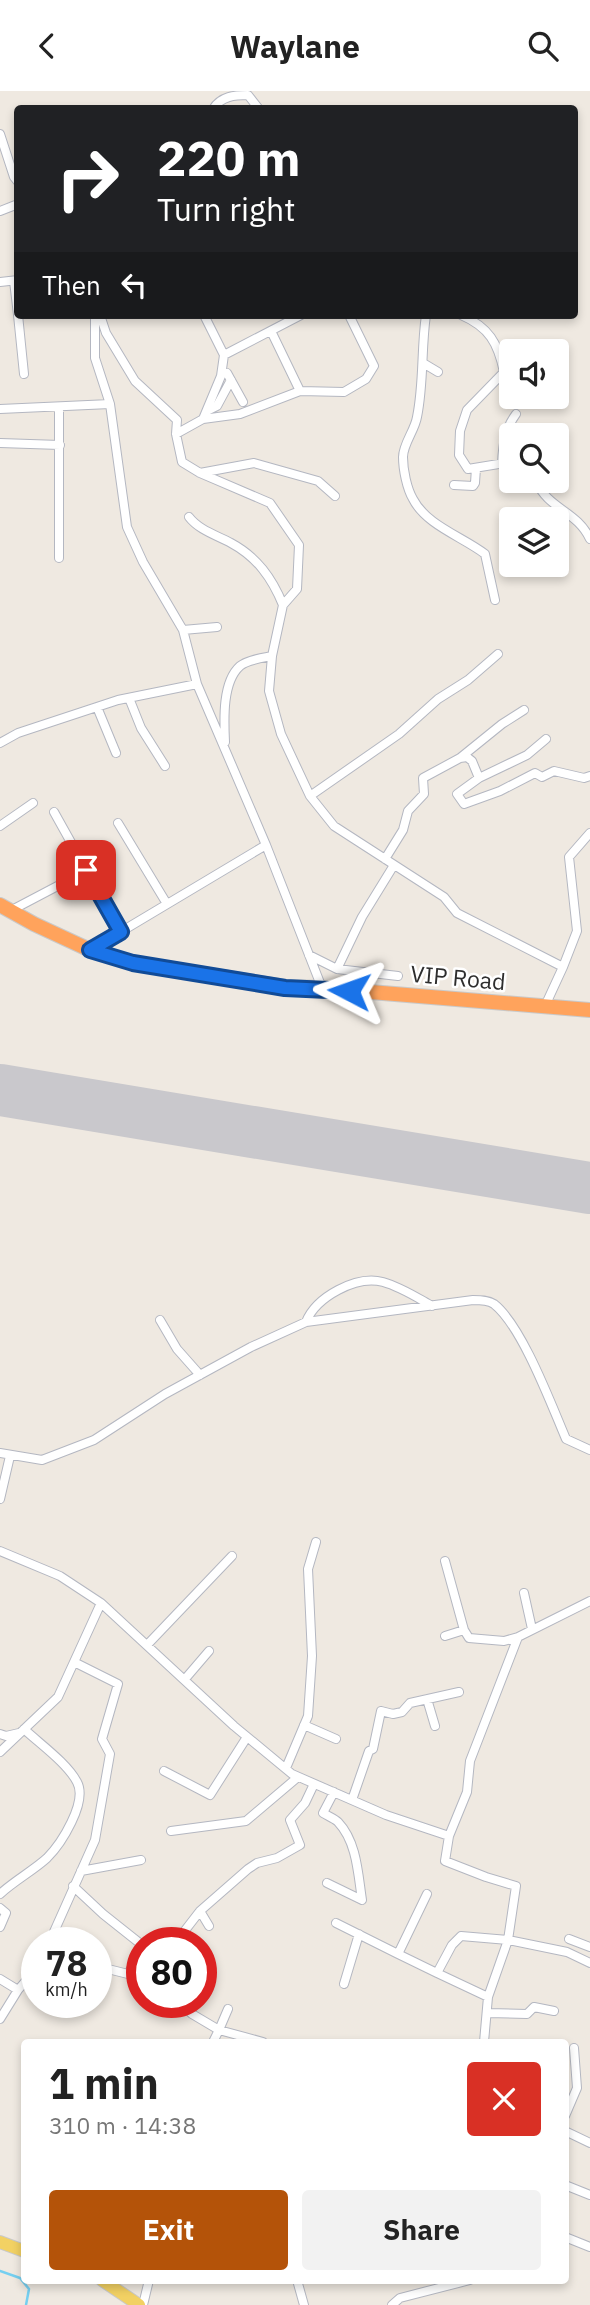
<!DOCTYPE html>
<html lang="en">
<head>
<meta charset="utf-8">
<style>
	body { margin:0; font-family:"IBM Plex Sans",sans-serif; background:#f2f2f2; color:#222; height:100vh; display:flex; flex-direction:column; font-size:26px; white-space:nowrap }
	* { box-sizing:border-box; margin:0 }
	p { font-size:23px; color:#767676 }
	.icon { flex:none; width:38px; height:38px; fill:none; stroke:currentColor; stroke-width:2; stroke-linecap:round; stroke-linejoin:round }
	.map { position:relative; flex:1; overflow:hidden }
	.panel { position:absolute; left:21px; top:1948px; width:548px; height:245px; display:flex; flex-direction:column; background:#fff; border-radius:7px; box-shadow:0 4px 10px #0003 }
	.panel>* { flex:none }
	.hud { position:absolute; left:14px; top:14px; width:564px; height:214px; border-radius:7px; box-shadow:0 4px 10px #0003; background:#202124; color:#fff; overflow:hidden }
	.buttons { position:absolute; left:499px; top:248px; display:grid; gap:14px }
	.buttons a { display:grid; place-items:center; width:70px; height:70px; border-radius:7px; background:#fff; box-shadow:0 4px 10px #0003; font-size:35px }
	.speed { position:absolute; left:21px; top:1836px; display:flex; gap:14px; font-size:35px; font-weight:700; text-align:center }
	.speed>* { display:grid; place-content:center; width:91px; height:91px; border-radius:50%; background:#fff; box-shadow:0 4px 10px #0003; line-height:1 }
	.speed small { font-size:18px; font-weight:400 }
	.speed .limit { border:10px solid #d22; background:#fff; color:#111 }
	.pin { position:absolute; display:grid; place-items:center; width:60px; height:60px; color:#fff; margin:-30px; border-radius:14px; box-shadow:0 4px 10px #0006 }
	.me { position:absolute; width:77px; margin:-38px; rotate:274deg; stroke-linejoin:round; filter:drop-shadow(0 0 5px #0008) }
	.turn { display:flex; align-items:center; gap:24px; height:147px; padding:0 28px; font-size:32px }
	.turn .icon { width:91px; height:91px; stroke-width:2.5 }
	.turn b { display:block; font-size:49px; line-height:60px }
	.then { display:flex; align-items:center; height:66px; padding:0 28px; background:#0003; gap:14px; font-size:26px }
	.round { display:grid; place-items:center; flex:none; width:74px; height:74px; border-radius:7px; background:#f2f2f2 }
	.headline { display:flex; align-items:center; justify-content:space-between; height:119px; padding:0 28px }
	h1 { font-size:42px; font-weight:700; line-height:52px }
	.cta { display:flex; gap:14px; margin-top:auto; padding:14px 28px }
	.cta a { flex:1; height:80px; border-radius:7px; background:#b45309; color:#fff; font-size:28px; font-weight:700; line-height:80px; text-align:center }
	.cta a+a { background:#f2f2f2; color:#222 }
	header { display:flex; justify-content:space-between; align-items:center; height:91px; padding:0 28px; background:#fff; font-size:32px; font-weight:700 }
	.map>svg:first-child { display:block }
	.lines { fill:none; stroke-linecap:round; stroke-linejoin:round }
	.stream { stroke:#75cff0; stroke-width:2.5 }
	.runway { stroke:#c9c8cc; stroke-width:52 }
	.street-casing { stroke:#b4b7c1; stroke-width:10 }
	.primary-casing { stroke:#c9c9c9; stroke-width:14 }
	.highway-casing { stroke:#c9c9c9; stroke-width:16 }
	.street { stroke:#fff; stroke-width:8 }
	.primary { stroke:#f2d163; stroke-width:12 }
	.highway { stroke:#ffa35c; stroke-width:14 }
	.route-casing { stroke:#114b97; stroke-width:18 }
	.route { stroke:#1a73e8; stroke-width:12 }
	.labels { text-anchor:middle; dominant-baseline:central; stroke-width:5; stroke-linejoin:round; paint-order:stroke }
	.street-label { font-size:23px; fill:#2e2e2e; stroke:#fff }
</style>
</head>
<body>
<header><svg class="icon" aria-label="back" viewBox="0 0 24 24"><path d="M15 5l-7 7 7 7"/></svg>Waylane<svg class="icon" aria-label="search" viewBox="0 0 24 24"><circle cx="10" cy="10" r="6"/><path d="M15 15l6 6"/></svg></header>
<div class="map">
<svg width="590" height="2214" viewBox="0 0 590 2214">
	<rect width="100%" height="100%" fill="#efe9e1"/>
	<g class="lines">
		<!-- stream -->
		<path class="stream" d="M0 2180 20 2187 29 2198 26 2214"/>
		<!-- runway -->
		<path class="runway" d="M0 999 590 1097"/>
		<defs>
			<path id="street" d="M213 18C221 5 235 4 248 4L259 18
				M0 43 14 86 18 91
				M0 120 18 113
				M14 190 18 224
				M0 191 18 189
				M18 224 24 283
				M95 224V267L110 313 127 436 143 471 183 539 197 593 266 754 322 897
				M100 224 106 242 135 290 177 329 176 343 182 371 200 382 270 412 299 454 297 498 283 514 272 565 269 600 281 643 310 705 334 735 444 806 457 822 563 876
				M426 224C421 258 424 292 417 326 415 339 403 353 403 366 403 379 407 398 413 408 426 434 463 446 485 463L495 509
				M461 224C489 236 498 252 504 281L467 319 460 340 459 364 468 378 511 371
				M271 240 300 300
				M224 264 301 224
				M423 272 438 281
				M227 282 243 311
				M0 318 110 313
				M207 320 217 315 231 289
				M203 328 240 323 300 300 344 301 366 288 374 275 349 224
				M176 343 203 328 221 285 224 264 204 224
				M0 352 60 354
				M502 372C503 353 505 338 516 323
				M200 382 254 372 318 390 335 405
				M536 390C548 418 577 420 590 448
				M454 394 473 395 475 392 476 377
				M189 426C199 439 216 444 231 452 257 466 272 487 283 514
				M59 467V316
				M183 539 217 536
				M129 607 141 637 165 675
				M97 616 116 662
				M546 648 527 664 479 687 457 703 464 713 500 700 535 682 542 686 554 680 584 687 590 685
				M225 651C224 629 222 591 240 575 247 569 262 567 272 565
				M0 652 18 642 118 609 197 593
				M460 667 467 666 472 670 479 687
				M310 705 399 643 438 608 468 589 498 563
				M54 721 121 841
				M118 732 167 813
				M0 735 33 712
				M385 768 403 739 408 720 424 703 423 687 460 667 502 633 524 619
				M10 820 86 780
				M92 858 266 754
				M309 864 337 878 398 885
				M337 878 362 826 394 774
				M545 915 563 876 577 840 569 766 590 742
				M160 1229 177 1258 200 1284
				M306 1231C316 1206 356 1184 383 1191 401 1196 416 1206 432 1215
				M0 1362 42 1369 94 1349 165 1303 251 1256 306 1231 473 1209C480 1209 488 1209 494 1213 522 1235 551 1313 566 1348L590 1359
				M0 1408 10 1365
				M0 1460 60 1485 101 1512 234 1635 292 1683 386 1724 449 1745 445 1770 486 1786 516 1795 508 1849 461 1845 452 1854 437 1882 398 1863 427 1803
				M445 1470 464 1539 469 1547 504 1550 518 1546
				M524 1502 532 1538
				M445 1545 464 1539
				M147 1554 232 1465
				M185 1588 209 1560
				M427 1608 435 1635
				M304 1634 336 1648
				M0 1643 6 1645 19 1642
				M0 1661 58 1606 101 1512
				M286 1677 308 1625 312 1565 308 1478 316 1451
				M164 1680 210 1704 247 1646
				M352 1709 369 1660 373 1658 381 1620 393 1623 402 1621 410 1612 459 1601
				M171 1740 246 1730 298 1686
				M449 1745 467 1701 470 1670 518 1546 590 1510
				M81 1780 141 1769
				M327 1792 362 1809C358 1783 357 1751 338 1731 335 1728 328 1725 323 1722L334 1701
				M73 1795 103 1823 142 1854
				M0 1803C14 1790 34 1779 47 1767 61 1753 88 1711 77 1691 67 1672 40 1653 24 1638
				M0 1817 6 1822 0 1836
				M200 1820 209 1835
				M336 1832 398 1863
				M569 1848 590 1856
				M49 1852 95 1749 110 1663 102 1648 118 1593 74 1571
				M167 1852 183 1842 200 1820 248 1778 257 1772 277 1767 300 1754 290 1729 305 1712 314 1693
				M96 1875 128 1883 142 1859
				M437 1882 488 1906
				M137 1883 142 1874
				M0 1888 18 1899
				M344 1893 359 1843
				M179 1911 192 1923 219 1939 228 1918
				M487 1922 527 1923 534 1916 554 1920
				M0 1928 18 1899 37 1877
				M213 1951 219 1939 263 1951
				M484 1951 488 1906 508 1849 567 1861 590 1872
				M565 2025 577 1997 574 1957
				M565 2040 590 2052
				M565 2094 590 2104
				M565 2146 590 2156
				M297 2189 304 2214
				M143 2214 149 2189
				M392 2214 400 2207 470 2189"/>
			<path id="primary" d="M0 2151 24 2160
				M102 2189 139 2214"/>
			<path id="highway" d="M0 814 34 833 90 859 133 872 285 896 322 897 590 919"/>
		</defs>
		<!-- street casing -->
		<use href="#street" class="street-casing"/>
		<!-- primary casing -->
		<use href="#primary" class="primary-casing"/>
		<!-- highway casing -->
		<use href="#highway" class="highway-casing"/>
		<!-- street -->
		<use href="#street" class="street"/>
		<!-- primary -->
		<use href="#primary" class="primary"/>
		<!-- highway -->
		<use href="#highway" class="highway"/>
	</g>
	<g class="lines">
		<defs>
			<path id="route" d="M86 779 121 841 90 859 133 872 285 897 349 900"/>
		</defs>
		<!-- route casing -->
		<use href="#route" class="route-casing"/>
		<!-- route -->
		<use href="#route" class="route"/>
	</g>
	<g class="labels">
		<!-- street labels -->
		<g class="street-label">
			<text transform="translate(458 886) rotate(5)">VIP Road</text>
		</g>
	</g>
</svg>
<div class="buttons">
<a><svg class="icon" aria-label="sound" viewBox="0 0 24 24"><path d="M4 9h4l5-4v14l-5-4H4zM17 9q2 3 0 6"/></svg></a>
<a><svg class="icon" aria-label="search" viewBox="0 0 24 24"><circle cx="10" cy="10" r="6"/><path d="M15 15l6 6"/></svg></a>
<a><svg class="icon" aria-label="layers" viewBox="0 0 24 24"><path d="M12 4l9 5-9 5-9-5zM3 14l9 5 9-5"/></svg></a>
</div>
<div class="speed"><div>78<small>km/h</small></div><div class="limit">80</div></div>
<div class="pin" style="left:86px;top:779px;background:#d93025"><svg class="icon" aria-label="arrive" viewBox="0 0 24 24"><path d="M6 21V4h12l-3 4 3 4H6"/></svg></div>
<svg class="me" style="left:349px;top:900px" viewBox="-20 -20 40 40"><path d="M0-17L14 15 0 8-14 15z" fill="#1a73e8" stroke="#fff" stroke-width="4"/></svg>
<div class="hud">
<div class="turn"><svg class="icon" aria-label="right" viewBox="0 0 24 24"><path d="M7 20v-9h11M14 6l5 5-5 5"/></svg><div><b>220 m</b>Turn right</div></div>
<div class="then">Then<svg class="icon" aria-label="left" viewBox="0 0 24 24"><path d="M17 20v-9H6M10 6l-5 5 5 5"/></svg></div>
</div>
<section class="panel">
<div class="headline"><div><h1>1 min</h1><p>310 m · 14:38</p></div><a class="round" style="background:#d93025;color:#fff"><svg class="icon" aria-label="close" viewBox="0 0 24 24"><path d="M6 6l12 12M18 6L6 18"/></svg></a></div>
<div class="cta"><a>Exit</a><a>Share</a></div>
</section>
</div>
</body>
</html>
